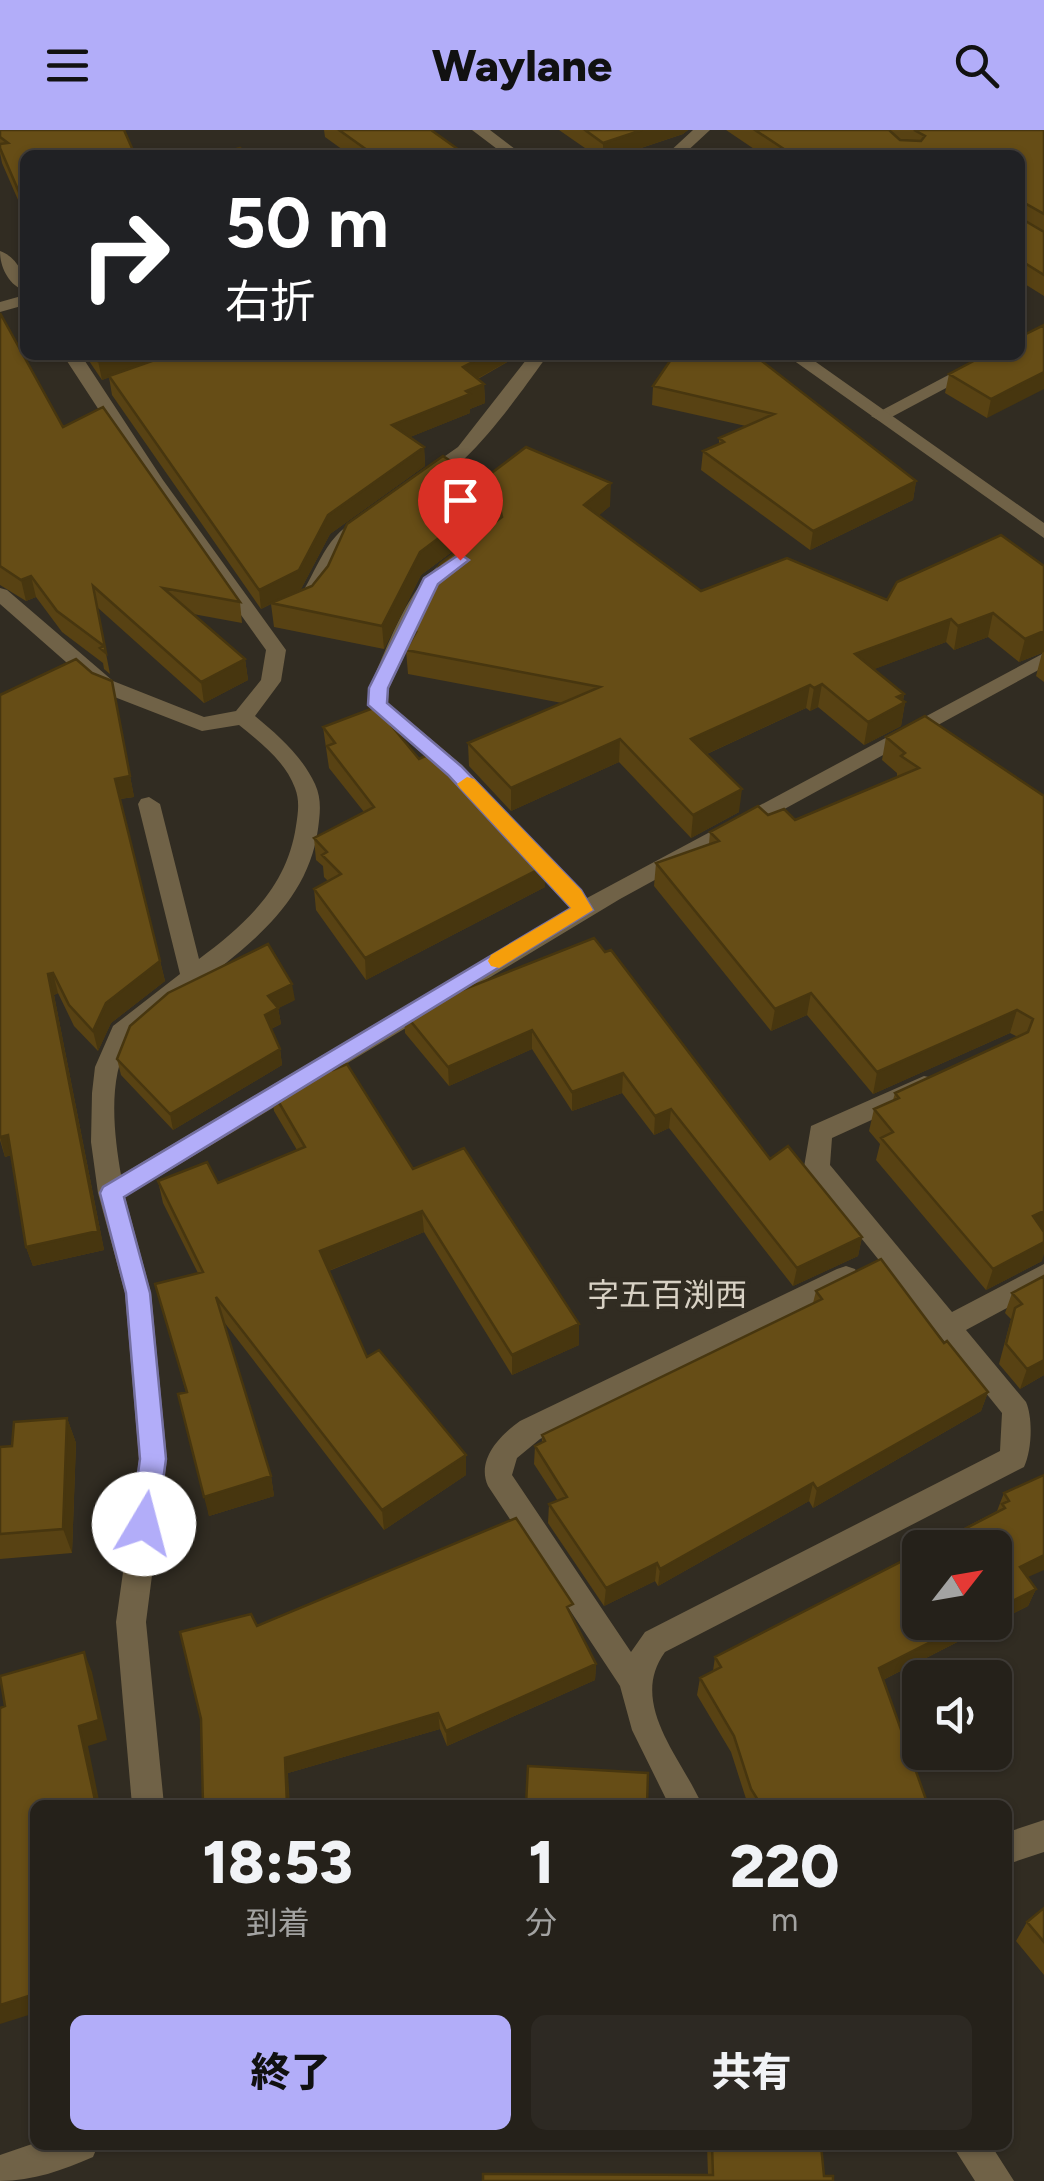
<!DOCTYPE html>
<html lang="ja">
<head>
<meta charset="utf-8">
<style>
	body { margin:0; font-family:Figtree,"Noto Sans JP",sans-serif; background:#2d2923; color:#f1f3f6; height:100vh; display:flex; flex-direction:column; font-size:38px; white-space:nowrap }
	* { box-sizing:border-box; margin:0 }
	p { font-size:32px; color:#a3a3a2 }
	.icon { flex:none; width:55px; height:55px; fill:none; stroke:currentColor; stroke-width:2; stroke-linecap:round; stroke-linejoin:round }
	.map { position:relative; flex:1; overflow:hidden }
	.details { position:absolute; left:30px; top:1670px; width:982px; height:350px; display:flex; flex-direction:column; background:#25211a; border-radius:15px; box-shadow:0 2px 8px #0004,0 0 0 2px #423e39 }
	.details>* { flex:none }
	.top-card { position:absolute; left:20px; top:20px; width:1005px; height:210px; border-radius:15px; box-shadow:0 2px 8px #0004,0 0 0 2px #423e39; background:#202124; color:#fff; overflow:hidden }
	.needle { width:65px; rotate:59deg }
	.tools { position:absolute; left:902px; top:1400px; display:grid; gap:20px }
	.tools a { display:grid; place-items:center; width:110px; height:110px; border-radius:15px; background:#25211a; box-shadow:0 2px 8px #0004,0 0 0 2px #423e39; font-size:50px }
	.pin { position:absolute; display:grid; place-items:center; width:85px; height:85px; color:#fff; margin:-102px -42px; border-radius:50% 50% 50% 0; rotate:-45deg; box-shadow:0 0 10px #0007 }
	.pin .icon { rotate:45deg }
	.me { position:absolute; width:110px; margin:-55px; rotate:8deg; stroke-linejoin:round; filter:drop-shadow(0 0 8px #0008) }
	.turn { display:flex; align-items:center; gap:35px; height:210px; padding:0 40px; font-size:45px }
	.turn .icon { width:130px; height:130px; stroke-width:2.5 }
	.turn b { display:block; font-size:70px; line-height:85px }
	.eta { display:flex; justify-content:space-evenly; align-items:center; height:170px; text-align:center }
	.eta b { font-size:60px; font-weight:800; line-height:70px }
	.button { display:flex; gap:20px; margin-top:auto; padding:20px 40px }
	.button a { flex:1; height:115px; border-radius:15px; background:#b2adf9; color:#111; font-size:40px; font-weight:800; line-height:115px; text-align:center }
	.button a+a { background:#2d2923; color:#f1f3f6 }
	header { display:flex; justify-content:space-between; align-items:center; height:130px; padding:0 40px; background:#b2adf9; color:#111; font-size:45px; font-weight:800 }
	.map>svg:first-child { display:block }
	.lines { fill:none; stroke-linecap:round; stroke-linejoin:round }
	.minor { fill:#706247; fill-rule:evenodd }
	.tertiary { fill:#706247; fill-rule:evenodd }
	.wall { fill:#584213 }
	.shaded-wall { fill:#47360f }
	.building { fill:#664d16; stroke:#47360f; stroke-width:2.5 }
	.route { fill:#b2adf9; stroke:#7470a2; stroke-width:2.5 }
	.slow { fill:#f59e0b }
	.labels { text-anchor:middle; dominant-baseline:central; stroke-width:10; stroke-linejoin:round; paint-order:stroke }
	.quarter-label { font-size:32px; fill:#d8d1c4; stroke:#312c22 }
</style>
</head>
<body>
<header><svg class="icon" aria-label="menu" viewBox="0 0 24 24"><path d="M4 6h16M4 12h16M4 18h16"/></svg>Waylane<svg class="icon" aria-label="search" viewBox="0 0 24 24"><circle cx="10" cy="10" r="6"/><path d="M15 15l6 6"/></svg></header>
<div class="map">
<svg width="1044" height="2051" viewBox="0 0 1044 2051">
	<rect width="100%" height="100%" fill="#312c22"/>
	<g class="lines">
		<!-- minor -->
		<path class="minor" d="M693 0H710L683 25H666Z
			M0 121C17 127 25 144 25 161 9 155 0 138 0 121Z
			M25 165V175L0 182V172Z
			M63 225H81L163 350 286 520 281 551 255 586C278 605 302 626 315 654 322 669 320 684 318 699 308 772 250 815 195 857 178 870 140 893 130 910 107 947 114 1004 121 1045L570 778 446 645 368 575 369 558C388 518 412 440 457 426L467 432 438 455 389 558 388 573 462 635 587 768 1044 523V537L620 769 125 1067 151 1163 167 1329 146 1492 164 1675H132L116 1492 139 1329 125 1163 98 1063 91 1012 92 963 95 937 113 896 180 844 138 674 141 669 149 667 160 674 199 829C246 794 287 757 296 696 298 683 300 671 295 658 285 631 260 612 239 595L202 601 99 561 0 474V458L7 460 113 551 204 587 236 581 261 550 266 520 146 352Z
			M530 225H548C526 254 456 360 418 353V345L458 317Z
			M986 225H1008L886 290 880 291 871 286Z
			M364 387 373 393 341 422 331 453 314 475H300L297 471C318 441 325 401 364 387Z
			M924 946 933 948 936 955 933 962 832 1008 830 1035 952 1182 1044 1134V1158L966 1200 1026 1272C1033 1288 1032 1320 1024 1337L665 1522C628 1573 681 1627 702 1675H669L632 1600 620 1556 488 1356C476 1330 500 1305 520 1291L837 1139 846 1136 855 1139 859 1147 855 1155 540 1309 517 1328 512 1345 631 1522 645 1502 1000 1321 1002 1283 804 1037 811 996Z
			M1044 1690V1722L1008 1734V1702Z
			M35 2013V2015H98L93 2027C63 2040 33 2051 0 2051V2025Z
			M952 2015H991L1014 2051H975Z"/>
		<!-- tertiary -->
		<path class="tertiary" d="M472 0H490L523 25H505Z
			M786 225H806L1044 393V408Z"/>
	</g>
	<!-- wall -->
	<path class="wall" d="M0 0 25 25V86L2 33 0 23Z
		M324 0H431L466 25H350L325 7Z
		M559 0H688L683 4 620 25H595Z
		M726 0H1044V166L1020 151V25H763Z
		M0 183 63 297 240 472 242 493 193 484 245 529 248 550 204 573 97 477 110 544 104 539 103 533 62 502 36 467 26 471 0 455Z
		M1044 195 987 288 945 263 949 244Z
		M85 225H516V227L478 249 484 254 485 273 470 279V283L410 307 424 317 425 336 330 404 301 459 287 467 312 456 481 351 610 376 598 386 701 461 887 470 1044 436V552L1036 546 1042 523 1019 532 988 507 954 520 946 512 874 539 904 564 903 571 905 572 901 596 864 615 818 577 810 581 806 578 707 624 739 682 691 708 619 632 511 681 469 636 468 613 562 573 408 544 406 520 409 515 408 501 485 400H481L421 445 384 519 274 497 271 474 261 479 112 265 109 247 102 250Z
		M674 225 916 351 913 370 810 420 701 340 703 321 719 314V308L746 296 652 275 653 256Z
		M92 543 112 551 134 667 120 669 165 851 111 893 98 921 74 896 58 863 54 865 104 1120 33 1136 26 1117 11 1025 5 1027 0 1010V565Z
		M323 597 419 629 485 677 545 736V757L366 850 316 780 314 759 328 751 324 747 323 736 316 730 314 708 364 682 329 638Z
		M886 607 1044 666V1099L1043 1100 1042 1131 986 1160 876 1030 880 1014 869 1001 874 979 893 970 895 963 1018 907 1010 903 873 964 807 885 771 901 654 756 656 733 709 714 710 702 768 685 795 690 897 648V643L882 630Z
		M594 808 770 1029 862 1107 858 1126 793 1156 669 998 654 1005 622 963 572 981 532 919 449 956 405 903 404 883Z
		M295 870 278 878 281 894 271 899 280 919 282 935 173 1000 121 945 117 929Z
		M271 959 413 1039 579 1194V1215L512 1245 424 1102 329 1141 367 1227 466 1345 384 1400 224 1192 271 1346 274 1366 209 1386 186 1262 155 1154 198 1143 163 1073 158 1051 218 1053 297 1020 274 981Z
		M1044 1146V1245L1020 1259 999 1234 1011 1189 1005 1183 1012 1163Z
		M816 1161 944 1213 988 1262 981 1281 813 1378 809 1371 658 1456 655 1451 604 1476 548 1393 549 1374 558 1371 534 1334 535 1316 542 1313V1305L813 1173Z
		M67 1288 76 1313 72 1423 0 1429V1317L12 1316Z
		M1044 1345 1028 1447 1036 1459 1028 1476 883 1550 928 1675H748L731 1622 697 1565 700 1548 713 1541 715 1527 997 1381 1004 1363Z
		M573 1488 596 1534 595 1550 447 1616 440 1599 288 1643 257 1496Z
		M1044 1778V1845L1016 1811 1027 1792Z
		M707 2015H821L824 2046 708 2045Z"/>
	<!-- shaded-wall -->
	<path class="shaded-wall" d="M642 0H688L683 4 620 25H603V13Z
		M115 225H177L102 250 98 231Z
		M486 225H516V227L464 256 463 237Z
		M1044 242V259L987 288 991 269Z
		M484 254 485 273 470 279V283L393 314 392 295Z
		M424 317 425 336 330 404 301 459 261 479 259 460 328 385Z
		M916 351 913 370 810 420 813 401Z
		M611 353 610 376 583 399 584 375Z
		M480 377 481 400 421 445 384 519 382 496 420 422Z
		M31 446 36 467 26 471 21 450Z
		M993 483 988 507 954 520 958 496Z
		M951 489 946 512 851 548 855 524Z
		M1044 501V522L1019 532 1025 509Z
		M245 529 248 550 204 573 201 552Z
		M822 554 818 577 810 581 814 558Z
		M810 555 806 578 689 632 691 609Z
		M904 564 902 574 905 572 901 596 864 615 868 592 897 567Z
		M620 609 619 632 511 681V658Z
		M130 646 134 667 119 669 115 649Z
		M742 659 739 682 691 708 693 685Z
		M545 736V757L366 850 365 828Z
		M160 831 165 851 111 893 98 921 93 901 106 873Z
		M53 843 58 863 54 865 104 1120 33 1136 26 1117 48 844Z
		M292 854 295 870 271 882 268 866Z
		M811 863 807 885 771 901 775 879Z
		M278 878 281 894 267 901 265 885Z
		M1017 880 1010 903 873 964 877 942Z
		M532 900V919L449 956 448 937Z
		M280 919 282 935 173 1000 170 984Z
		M623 943 622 963 572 981V962Z
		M671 979 669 998 654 1005 655 986Z
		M8 1005 14 1024 5 1027 0 1007Z
		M422 1081 424 1102 323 1143 320 1121Z
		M1044 1081V1099L1026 1108 1033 1086Z
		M862 1107 858 1126 793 1156 797 1138Z
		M1044 1112V1124L1042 1131 986 1160 993 1139Z
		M579 1194V1215L512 1245V1225Z
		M1044 1230V1245L1020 1259 1027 1239Z
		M988 1262 981 1281 813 1378 817 1359Z
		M67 1288 76 1313 72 1423 63 1399Z
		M466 1325V1345L384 1400 382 1380Z
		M271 1346 274 1366 209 1386 204 1367Z
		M813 1353 809 1371 658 1456 660 1439Z
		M1044 1425V1440L1012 1454 1020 1437Z
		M657 1433 655 1451 604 1476 606 1458Z
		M1036 1459 1028 1476 873 1555 879 1538 970 1492H995V1480Z
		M84 1522 92 1542 107 1610 88 1616 100 1675H96L79 1596Z
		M596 1534 595 1550 447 1616 446 1601Z
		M438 1583 440 1599 288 1643 290 1675H287L285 1628Z
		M35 1864V1883L0 1894V1875Z"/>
	<!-- building -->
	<path class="building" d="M0 0H124L135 25H25V76L0 18V14L8 13 0 7Z
		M339 0H431L466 25H374Z
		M585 0H642L603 13Z
		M755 0H889L900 10 921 11 925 6 914 0H1044V84L1021 71 1022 89 1044 102V145L1020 130V25H793Z
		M240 18 248 25H216Z
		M0 183 63 297 103 277 240 472 163 458 245 529 201 552 93 456 106 523 100 518 104 516 57 481 31 446 21 450 0 436Z
		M1044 195V242L991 269 949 244 985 225H1020V207Z
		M94 225H115L98 231Z
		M169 225H486L463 237 484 254 466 261 470 264 392 295 424 317 328 385 299 440 259 460 109 246Z
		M674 225H754L916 351 813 401 703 321 724 312 719 308 774 284 653 256Z
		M526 317 611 353 584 375 701 461 787 428 887 470 897 452 1001 405 1044 436V501L1025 509 993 483 958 496 951 489 855 524 904 564 897 567 905 572 868 592 822 554 814 558 810 555 691 609 742 659 693 685 620 609 511 658 468 613 600 557 406 520 416 502 408 501 440 434 502 387 500 378 480 377 420 422 382 496 271 473 312 456 328 436 347 394 443 326 481 351Z
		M76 529 92 543 112 551 130 646 115 649 160 831 106 873 93 901 69 875 53 843 48 844 98 1101 26 1117 8 1005 0 1007V565Z
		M376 577 419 629 432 623 438 628 443 626 485 671 481 673 545 736 365 828 314 759 341 744 322 725 327 722 314 708 374 677 327 616 335 613 323 597Z
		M925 586 1044 666V1081L1033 1086 1044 1102V1112L993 1139 881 1008 893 1002 874 979 899 968 895 963 1028 902 1033 889 1017 880 877 942 811 863 775 879 656 733 719 711 710 702 758 676 768 685 784 679 795 690 919 638 901 626 905 623 886 607Z
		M594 808 605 822 611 820 770 1029 788 1016 862 1107 797 1138 671 979 655 986 623 943 572 962 532 900 448 937 404 883Z
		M268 814 292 854 268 866 278 878 265 885 280 919 170 984 117 929 130 896 168 863Z
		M323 928 333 940 347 934 413 1039 464 1018 579 1194 512 1225 422 1081 320 1121 367 1227 379 1220 466 1325 382 1380 216 1167 271 1346 204 1367 178 1264 187 1262 155 1154 203 1142 158 1051 207 1032 218 1053 305 1017 271 959Z
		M881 1129 944 1213 947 1211 988 1262 817 1359 813 1353 660 1439 657 1433 606 1458 549 1374 567 1367 535 1316 545 1311 542 1305 822 1169 816 1161Z
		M1044 1146V1230L1027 1239 1006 1214 1015 1178 1022 1174 1012 1163Z
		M67 1288 63 1399 0 1404V1317L12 1316 14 1292Z
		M1044 1345V1425L1020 1437 1036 1459 995 1480V1418H928L1005 1378 1002 1374 1009 1371 1004 1363Z
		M516 1388 573 1474 567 1477 596 1534 446 1601 438 1583 285 1628 287 1675H203L201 1589 180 1502 251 1484 257 1496Z
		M920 1422V1492H970L879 1538 928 1675H761L751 1659 734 1606 700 1548 721 1537 715 1527Z
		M84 1522 99 1590 79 1596 96 1675H35V1864L0 1875V1578L5 1576 0 1546Z
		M528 1636 648 1643 647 1675H526Z
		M1044 1778V1812L1027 1792Z
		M712 2015H821L824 2046H833V2051H483V2044L713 2045Z"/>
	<!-- route -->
	<path class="route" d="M460 424 469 430 438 454 388 558 387 573 461 636 581 760 593 780 124 1067 150 1163 166 1329 157 1394 153 1402 144 1406 135 1402 131 1394 140 1329 126 1163 100 1063 103 1057 571 778 448 645 368 575 369 558 424 448Z"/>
	<!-- slow -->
	<path class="slow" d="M467 647 474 649 581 760 593 780 499 838 491 836 488 831 491 825 571 778 460 658 457 654Z"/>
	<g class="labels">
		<!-- quarter labels -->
		<g class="quarter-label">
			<text x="667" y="1165">字五百渕西</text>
		</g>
	</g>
</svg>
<div class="tools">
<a><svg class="needle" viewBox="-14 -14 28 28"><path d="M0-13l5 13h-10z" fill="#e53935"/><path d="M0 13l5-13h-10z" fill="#a3a3a2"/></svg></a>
<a><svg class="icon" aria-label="sound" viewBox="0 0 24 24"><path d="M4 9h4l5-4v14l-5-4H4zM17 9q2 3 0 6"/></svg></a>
</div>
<div class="pin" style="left:460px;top:430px;background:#d93025"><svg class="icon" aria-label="arrive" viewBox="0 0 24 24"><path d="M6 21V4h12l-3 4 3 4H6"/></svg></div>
<svg class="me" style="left:144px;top:1394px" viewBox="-20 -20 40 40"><circle r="19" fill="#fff"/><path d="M0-13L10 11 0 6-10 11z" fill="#b2adf9"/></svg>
<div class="top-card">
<div class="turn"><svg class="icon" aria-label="right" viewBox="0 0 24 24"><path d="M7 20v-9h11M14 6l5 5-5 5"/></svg><div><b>50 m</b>右折</div></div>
</div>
<section class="details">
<div class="eta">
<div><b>18:53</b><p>到着</p></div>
<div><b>1</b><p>分</p></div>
<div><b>220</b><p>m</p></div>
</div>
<div class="button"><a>終了</a><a>共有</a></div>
</section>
</div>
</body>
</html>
